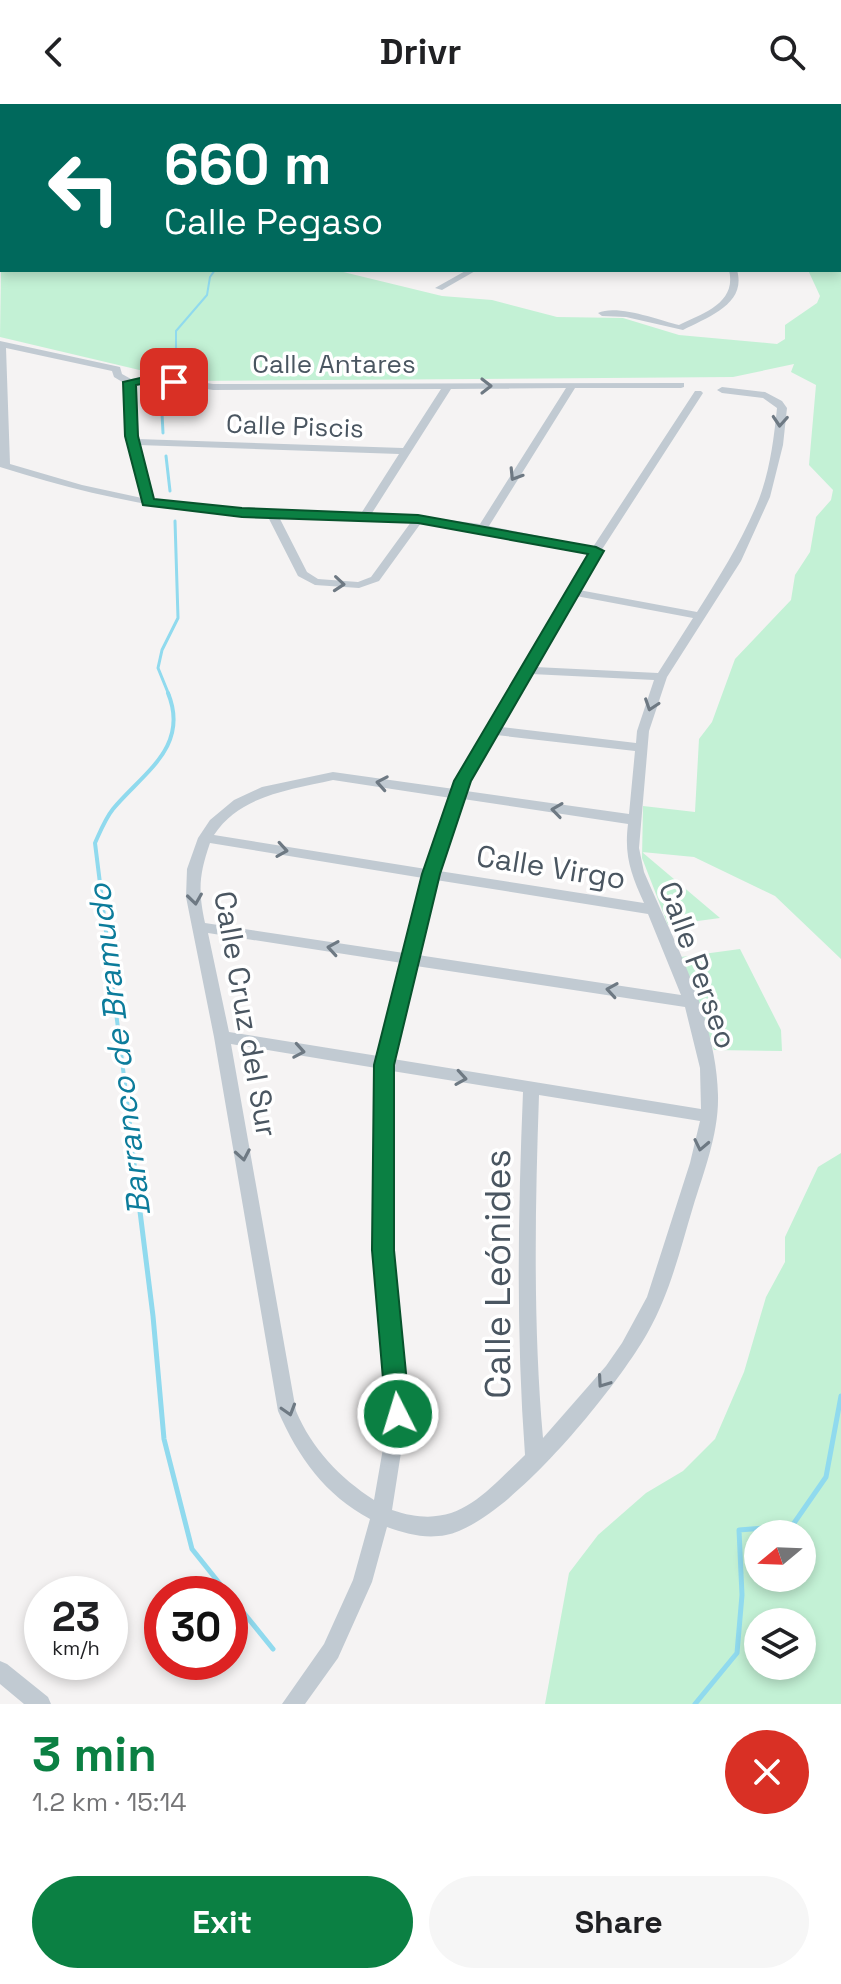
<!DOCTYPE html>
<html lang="en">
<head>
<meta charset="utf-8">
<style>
	body { margin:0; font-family:"Space Grotesk",sans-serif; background:#f6f6f6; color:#202124; height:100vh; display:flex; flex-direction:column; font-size:30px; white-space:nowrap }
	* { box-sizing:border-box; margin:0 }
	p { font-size:26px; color:#757577 }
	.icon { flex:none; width:44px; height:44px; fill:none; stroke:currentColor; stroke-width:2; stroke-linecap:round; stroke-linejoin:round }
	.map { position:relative; height:1600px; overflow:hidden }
	.sheet { display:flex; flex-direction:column; background:#fff; flex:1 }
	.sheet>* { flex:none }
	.banner { position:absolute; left:0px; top:0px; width:842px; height:168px; box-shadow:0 4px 12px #0003; background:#00695c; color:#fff; overflow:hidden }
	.needle { width:52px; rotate:251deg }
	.controls { position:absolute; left:744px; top:1416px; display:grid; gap:16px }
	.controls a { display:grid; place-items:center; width:72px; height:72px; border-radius:50%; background:#fff; box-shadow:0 4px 12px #0003; font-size:40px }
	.speed { position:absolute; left:24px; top:1472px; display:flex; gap:16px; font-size:40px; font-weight:700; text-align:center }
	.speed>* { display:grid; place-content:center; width:104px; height:104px; border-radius:50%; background:#fff; box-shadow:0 4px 12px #0003; line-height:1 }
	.speed small { font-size:20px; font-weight:400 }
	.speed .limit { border:12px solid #d22; background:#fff; color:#111 }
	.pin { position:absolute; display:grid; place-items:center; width:68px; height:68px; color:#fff; margin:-34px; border-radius:16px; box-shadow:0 4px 12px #0006 }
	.me { position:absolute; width:88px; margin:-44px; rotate:355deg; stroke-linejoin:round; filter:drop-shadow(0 0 6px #0008) }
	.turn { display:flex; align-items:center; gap:28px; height:168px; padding:0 32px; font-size:36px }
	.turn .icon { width:104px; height:104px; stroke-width:2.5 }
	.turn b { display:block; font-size:56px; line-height:68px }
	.round { display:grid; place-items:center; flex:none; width:84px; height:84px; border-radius:42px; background:#f6f6f6 }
	.head { display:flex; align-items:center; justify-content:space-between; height:136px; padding:0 32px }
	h1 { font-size:48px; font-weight:800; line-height:60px; color:#0b8043 }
	.action { display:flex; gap:16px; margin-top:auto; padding:16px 32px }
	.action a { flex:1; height:92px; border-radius:48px; background:#0b8043; color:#fff; font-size:32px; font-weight:800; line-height:92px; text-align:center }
	.action a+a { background:#f6f6f6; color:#202124 }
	header { display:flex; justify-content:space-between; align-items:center; height:104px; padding:0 32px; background:#fff; font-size:36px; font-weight:800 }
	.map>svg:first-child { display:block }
	.green { fill:#c3f1d5; fill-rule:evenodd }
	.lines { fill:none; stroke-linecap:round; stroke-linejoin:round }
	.stream-far3 { stroke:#90daee; stroke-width:2 }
	.stream-far2 { stroke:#90daee; stroke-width:3 }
	.stream-far1 { stroke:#90daee; stroke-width:4 }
	.stream { stroke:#90daee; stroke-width:5 }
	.minor { fill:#c1cad2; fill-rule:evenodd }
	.oneway { stroke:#6e7983 }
	.route { fill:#0b8043; stroke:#07532c; stroke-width:2 }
	.labels { text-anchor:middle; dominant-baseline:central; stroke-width:7; stroke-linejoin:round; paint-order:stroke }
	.far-street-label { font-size:26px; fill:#4a5661; stroke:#fff }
	.street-label { font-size:30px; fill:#4a5661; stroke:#fff }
	.water-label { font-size:32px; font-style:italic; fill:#0c7c9b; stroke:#fff }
	.near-street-label { font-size:36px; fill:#4a5661; stroke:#fff }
</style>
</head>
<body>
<header><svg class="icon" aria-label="back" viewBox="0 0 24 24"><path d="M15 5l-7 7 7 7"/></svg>Drivr<svg class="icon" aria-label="search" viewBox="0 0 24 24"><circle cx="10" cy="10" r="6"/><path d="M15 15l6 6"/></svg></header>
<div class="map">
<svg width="841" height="1600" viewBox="0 0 841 1600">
	<rect width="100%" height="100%" fill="#f5f3f3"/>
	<!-- green -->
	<path class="green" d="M841 21V855L775 792 694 753 642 748 720 814 668 821 642 754 643 702 695 708 699 635 712 618 735 555 791 496 795 471 810 448 816 413 831 396 833 386 809 361 816 281 791 268 794 260 733 273 186 277 0 233 2 103V166H335L442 192 492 196 557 213 623 214 679 231 777 240 785 235V221L817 199 820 192 808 166H840Z
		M740 845 781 926 782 947 714 946 681 853Z
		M841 1049V1600H545L569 1469 598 1431 646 1389 683 1367 715 1335 744 1268 766 1193 785 1158V1133L818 1063ZM758 1430H802V1474H758ZM758 1518H802V1562H758Z"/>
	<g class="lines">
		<!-- stream-far3 -->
		<path class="stream-far3" d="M176 250V227L207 191 210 173 215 166"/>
		<!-- stream-far2 -->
		<path class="stream-far2" d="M161 290 163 329
			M166 352 170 387
			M169 591 158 564 162 546 178 514 175 417"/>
		<!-- stream-far1 -->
		<path class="stream-far1" d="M131 1029 95 739C100 728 105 715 113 705 143 669 190 643 168 589"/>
		<!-- stream -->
		<path class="stream" d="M130 1027 153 1212 164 1335 192 1445 228 1490
			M230 1492 273 1545
			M695 1600 737 1549 742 1491 739 1426 792 1422 826 1373 841 1292"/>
		<!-- minor -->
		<path class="minor" d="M79 0H88L77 2Z
			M259 0H268L270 2H261Z
			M597 0H623L626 2H600Z
			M660 0H683L680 2H657Z
			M747 0H755L756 2H748Z
			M467 166H477L442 186 435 184Z
			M729 166H737C747 200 708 213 683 226L626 213 602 212 598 209C617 200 658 216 679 221 703 209 737 199 729 166Z
			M0 237 120 263 122 270 131 275 157 271 213 280 684 279V283L681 284H575L489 422 593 443 695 287H701L703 289 601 447 579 486 697 508C720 472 743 435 759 395 770 366 774 334 777 304L763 294 722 289 717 286 722 283 765 288 782 297 787 304 783 341 770 393 741 457 667 573 649 627 639 744 644 768C674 838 716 913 718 991 719 1029 704 1067 693 1103 680 1146 670 1189 648 1228 618 1282 508 1419 446 1431 425 1435 407 1430 387 1423L372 1478 338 1554 305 1600H282L324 1540 353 1476 370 1415C325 1391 298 1353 278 1307L214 933 186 793 187 765 198 734 210 716 234 696 262 683 333 668 454 685 589 449 485 428 421 419 379 477 359 484 315 481 298 472 268 413C176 410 88 391 0 363ZM6 244 112 267 114 273 124 279 126 332 142 394 82 381 10 360ZM157 277 213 286 441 285 403 344 137 335 134 280ZM566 284 480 420 418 412 372 409 451 285ZM138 341 399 350 362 408C292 406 222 408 153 396ZM279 413 411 418 371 473 358 478 318 475 307 468ZM576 492 693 514 658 569 535 563ZM531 570 654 576 637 627 636 639 501 623ZM496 631 635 647 629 710 466 687ZM333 676 451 694 426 765 214 731C240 691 290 686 333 676ZM463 695 628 720C624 752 631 770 644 799L439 767ZM210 739 423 774 404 849 205 819C198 786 199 771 210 739ZM436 776 648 810 681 891 418 851ZM208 829 402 859 378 952 229 928ZM416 862 685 903 700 964 701 1005 393 955ZM231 940 376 964 375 1146 389 1310 374 1396C340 1374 312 1345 296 1307ZM392 967 523 988C518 1110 516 1230 525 1351 482 1392 456 1428 392 1406L407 1310 391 1146ZM539 991 700 1017 690 1059 647 1193 622 1239 606 1262 543 1334C533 1220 535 1105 539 991Z
			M0 1557 7 1560 48 1593 51 1600H24L0 1580Z"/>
	</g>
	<!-- one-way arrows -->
	<defs><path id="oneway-chevron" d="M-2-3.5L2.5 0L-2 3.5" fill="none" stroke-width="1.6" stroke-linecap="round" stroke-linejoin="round" transform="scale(2)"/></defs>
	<g class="oneway">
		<use href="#oneway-chevron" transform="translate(486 282)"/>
		<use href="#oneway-chevron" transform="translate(780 317) rotate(94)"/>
		<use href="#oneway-chevron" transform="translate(515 371) rotate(122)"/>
		<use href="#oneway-chevron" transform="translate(339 480) rotate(5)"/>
		<use href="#oneway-chevron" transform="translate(651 601) rotate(109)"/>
		<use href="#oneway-chevron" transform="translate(382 679) rotate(-170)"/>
		<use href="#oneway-chevron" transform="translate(557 706) rotate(-172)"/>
		<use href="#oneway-chevron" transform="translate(282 746) rotate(9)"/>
		<use href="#oneway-chevron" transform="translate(195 795) rotate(82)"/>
		<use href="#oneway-chevron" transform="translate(333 844) rotate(-171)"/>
		<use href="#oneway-chevron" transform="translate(612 886) rotate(-171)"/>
		<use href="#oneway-chevron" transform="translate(299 947) rotate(10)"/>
		<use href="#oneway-chevron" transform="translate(461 974) rotate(9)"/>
		<use href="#oneway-chevron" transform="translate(701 1041) rotate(102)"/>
		<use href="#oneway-chevron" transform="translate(243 1051) rotate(80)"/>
		<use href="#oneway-chevron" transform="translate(603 1278) rotate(125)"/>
		<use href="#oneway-chevron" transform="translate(289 1306) rotate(73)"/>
	</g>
	<!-- route -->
	<path class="route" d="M157 270 180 278 174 282 157 277 136 281 138 332 154 395 242 404 418 411 596 443 604 447 471 677 440 770 394 961V1146L410 1310 406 1318 398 1322 390 1318 386 1310 372 1146 374 961 422 770 454 677 588 450 418 419 242 413 143 401 125 332 123 278Z"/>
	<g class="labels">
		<!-- far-street labels -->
		<g class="far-street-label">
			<text x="334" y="260">Calle Antares</text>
			<text transform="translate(295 322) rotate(2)">Calle Piscis</text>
		</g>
		<!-- street labels -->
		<g class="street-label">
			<text transform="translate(551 763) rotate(9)">Calle Virgo</text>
			<text transform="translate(698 861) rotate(70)">Calle Perseo</text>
			<text transform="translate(246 910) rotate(80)">Calle Cruz del Sur</text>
		</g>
		<!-- water labels -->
		<g class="water-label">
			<text transform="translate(119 946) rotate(-97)">Barranco de Bramudo</text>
		</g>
		<!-- near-street labels -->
		<g class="near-street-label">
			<text transform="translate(498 1170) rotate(-90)">Calle Leónides</text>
		</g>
	</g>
</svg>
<div class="controls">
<a><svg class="needle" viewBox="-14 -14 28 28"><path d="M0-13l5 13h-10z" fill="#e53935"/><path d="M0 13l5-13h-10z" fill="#757577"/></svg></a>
<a><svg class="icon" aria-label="layers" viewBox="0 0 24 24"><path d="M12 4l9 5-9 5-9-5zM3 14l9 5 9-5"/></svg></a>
</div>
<div class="speed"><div>23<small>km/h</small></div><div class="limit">30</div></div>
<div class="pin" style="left:174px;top:278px;background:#d93025"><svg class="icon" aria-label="arrive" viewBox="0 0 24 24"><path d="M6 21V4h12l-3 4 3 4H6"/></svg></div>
<svg class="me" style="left:398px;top:1310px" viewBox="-20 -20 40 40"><circle r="17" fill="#0b8043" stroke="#fff" stroke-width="3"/><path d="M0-11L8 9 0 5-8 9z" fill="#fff"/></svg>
<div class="banner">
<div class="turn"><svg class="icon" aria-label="left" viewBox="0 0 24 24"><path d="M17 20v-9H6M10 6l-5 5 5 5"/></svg><div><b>660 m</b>Calle Pegaso</div></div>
</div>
</div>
<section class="sheet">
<div class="head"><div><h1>3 min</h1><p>1.2 km · 15:14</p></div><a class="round" style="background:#d93025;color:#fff"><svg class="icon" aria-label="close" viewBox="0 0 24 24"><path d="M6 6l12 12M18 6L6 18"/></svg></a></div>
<div class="action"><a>Exit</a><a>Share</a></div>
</section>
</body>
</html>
